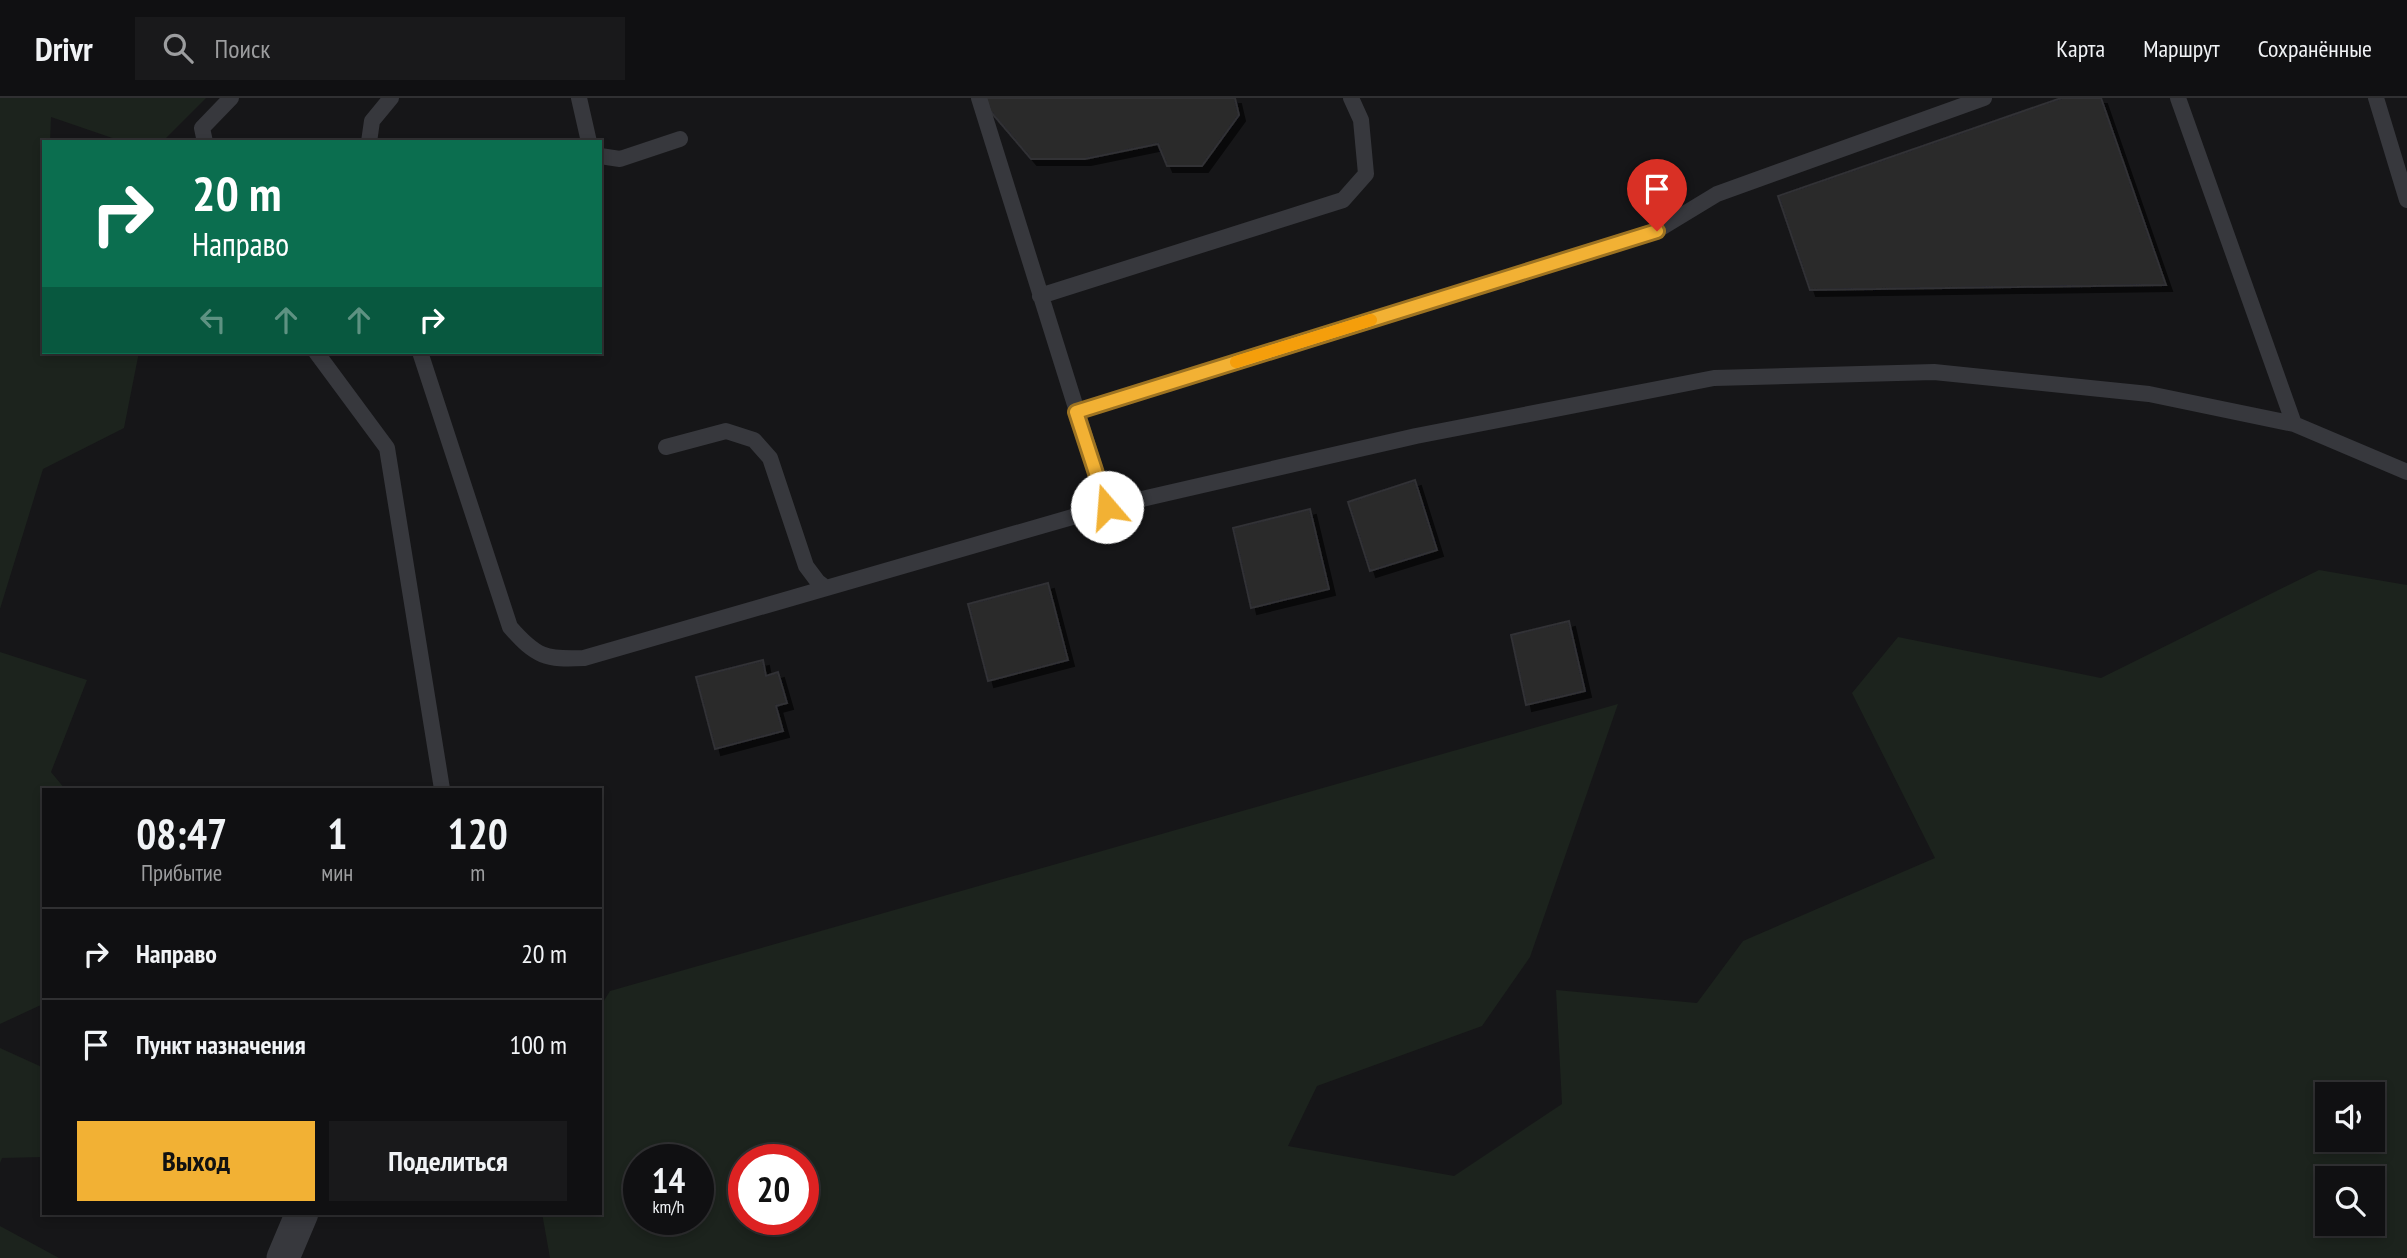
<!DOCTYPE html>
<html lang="ru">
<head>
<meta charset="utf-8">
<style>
	body { margin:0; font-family:"PT Sans Narrow",sans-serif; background:#19191b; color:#f1f3f6; height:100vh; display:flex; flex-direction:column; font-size:26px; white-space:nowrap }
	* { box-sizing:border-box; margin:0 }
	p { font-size:23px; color:#9c9d9f }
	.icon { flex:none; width:38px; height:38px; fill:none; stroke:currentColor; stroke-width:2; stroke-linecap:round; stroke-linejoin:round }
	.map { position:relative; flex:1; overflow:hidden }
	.details { position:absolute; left:42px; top:690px; width:560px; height:427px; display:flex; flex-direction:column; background:#101012; border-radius:0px; box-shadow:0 4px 10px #0003,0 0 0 2px #303032 }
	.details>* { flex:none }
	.banner { position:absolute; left:42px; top:42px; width:560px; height:214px; border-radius:0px; box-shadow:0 4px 10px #0003,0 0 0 2px #303032; background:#0b6e4f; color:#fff; overflow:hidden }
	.fabs { position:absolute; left:2315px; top:984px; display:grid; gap:14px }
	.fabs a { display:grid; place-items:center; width:70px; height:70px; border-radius:0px; background:#101012; box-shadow:0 4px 10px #0003,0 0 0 2px #303032; font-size:35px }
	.speed { position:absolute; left:623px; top:1046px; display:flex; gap:14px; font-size:35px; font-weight:700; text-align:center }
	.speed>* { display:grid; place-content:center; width:91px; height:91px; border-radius:50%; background:#101012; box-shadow:0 4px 10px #0003,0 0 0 2px #303032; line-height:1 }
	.speed small { font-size:18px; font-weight:400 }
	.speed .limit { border:10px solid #d22; background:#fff; color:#111 }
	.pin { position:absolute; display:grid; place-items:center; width:60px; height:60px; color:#fff; margin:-72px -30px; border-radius:50% 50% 50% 0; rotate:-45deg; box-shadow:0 0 7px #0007 }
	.pin .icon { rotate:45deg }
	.me { position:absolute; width:77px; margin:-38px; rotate:342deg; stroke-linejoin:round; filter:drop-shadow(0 0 5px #0008) }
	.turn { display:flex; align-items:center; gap:24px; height:147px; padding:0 35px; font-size:32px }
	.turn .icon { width:91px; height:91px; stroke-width:2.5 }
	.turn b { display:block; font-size:49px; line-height:60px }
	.lanes { display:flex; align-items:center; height:66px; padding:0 35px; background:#0003; justify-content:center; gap:35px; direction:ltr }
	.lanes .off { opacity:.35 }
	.eta { display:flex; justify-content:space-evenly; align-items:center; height:119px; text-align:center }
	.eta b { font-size:42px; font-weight:800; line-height:49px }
	.cta { display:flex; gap:14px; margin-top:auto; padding:14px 35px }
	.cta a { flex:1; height:80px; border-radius:0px; background:#f2b134; color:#111; font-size:28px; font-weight:800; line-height:80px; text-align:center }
	.cta a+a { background:#19191b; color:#f1f3f6 }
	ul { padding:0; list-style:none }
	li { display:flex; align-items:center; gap:21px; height:91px; padding:0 35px; border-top:2px solid #303032 }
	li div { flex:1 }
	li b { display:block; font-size:26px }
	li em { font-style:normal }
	header { display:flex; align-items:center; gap:42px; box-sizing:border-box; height:98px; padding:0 35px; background:#101012; border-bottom:2px solid #303032 }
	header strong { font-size:33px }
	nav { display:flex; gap:38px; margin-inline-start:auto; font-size:24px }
	.search { width:490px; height:63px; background:#19191b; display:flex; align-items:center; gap:18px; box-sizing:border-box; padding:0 24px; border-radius:0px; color:#9c9d9f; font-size:26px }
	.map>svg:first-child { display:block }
	.green { fill:#1c231d; fill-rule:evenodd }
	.building { fill:#29292c; stroke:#303034; stroke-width:2; filter:url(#shadow) }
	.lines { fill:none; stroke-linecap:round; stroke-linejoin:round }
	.service { stroke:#37383d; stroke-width:16 }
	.minor { stroke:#37383d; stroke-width:33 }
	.route-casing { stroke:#9d7322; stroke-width:18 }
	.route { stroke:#f2b134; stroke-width:12 }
	.slow { stroke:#f59e0b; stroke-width:12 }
</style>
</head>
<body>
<header>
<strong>Drivr</strong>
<div class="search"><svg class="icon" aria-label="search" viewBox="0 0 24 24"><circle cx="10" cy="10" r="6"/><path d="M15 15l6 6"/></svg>Поиск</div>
<nav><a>Карта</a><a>Маршрут</a><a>Сохранённые</a></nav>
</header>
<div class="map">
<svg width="2407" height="1160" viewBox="0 0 2407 1160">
	<defs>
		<filter id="shadow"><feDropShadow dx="6" dy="6" stdDeviation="0" flood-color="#0009"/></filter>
	</defs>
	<rect width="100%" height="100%" fill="#161618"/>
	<!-- green -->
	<path class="green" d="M0 0H206L162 44H124L51 19 50 44H44V254H139L124 330 43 371 0 511Z
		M2319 472 2407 487V1160H550L542 1115H600V909L610 893 1618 606 1530 859 1482 928 1317 988 1288 1048 1454 1078 1562 1006 1556 892 1697 905 1743 843 1935 760 1852 595 1898 539 2101 580ZM2328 996H2373V1041H2328ZM639 1062H698V1122H639ZM744 1062H803V1122H744ZM2328 1080H2373V1125H2328Z
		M0 554 87 582 51 674 65 691H44V904L43 906 0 926Z
		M0 950 44 970V1059L2 1060 0 1065Z
		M0 1128 59 1160H0Z"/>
	<!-- building -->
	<path class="building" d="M986 0H1235L1239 17 1202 68H1167L1158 46 1085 61H1031L990 13Z
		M2061 0H2101L2166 187 1810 192 1778 98Z
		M1415 382 1437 452 1370 473 1348 404Z
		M1310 411 1329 491 1251 510 1233 430Z
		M1048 485 1068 562 988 583 968 506Z
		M1569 523 1585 593 1526 607 1511 537Z
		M763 562 766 578 778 574 787 605 776 608 783 633 715 651 696 579Z"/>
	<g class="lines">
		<!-- service -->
		<path class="service" d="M579 0 589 44
			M979 0 1107 409
			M2178 0 2294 326
			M2376 0 2407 102
			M205 44 202 30 231 0
			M369 44 372 23 391 0
			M600 58 620 61 680 41
			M1040 198 1343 102 1366 76 1361 22 1351 0
			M316 254 387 350 442 691
			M420 254 510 529C536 559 546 562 584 560L1107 409 1416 338 1714 280 1934 274 2149 296 2294 326 2407 374
			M1076 314 1656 133 1717 96 1984 0
			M666 349 726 333 754 342 770 360 806 468 818 484 826 490"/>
		<!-- minor -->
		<path class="minor" d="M283 1160 302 1115"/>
	</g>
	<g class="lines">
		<defs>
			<path id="route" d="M1107 409 1076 314 1657 133"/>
		</defs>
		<!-- route casing -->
		<use href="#route" class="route-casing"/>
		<!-- route -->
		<use href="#route" class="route"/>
		<!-- slow -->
		<path class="slow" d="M1236 264 1371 222"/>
	</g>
</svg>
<div class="fabs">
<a><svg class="icon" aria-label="sound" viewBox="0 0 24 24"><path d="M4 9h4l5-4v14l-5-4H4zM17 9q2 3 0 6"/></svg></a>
<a><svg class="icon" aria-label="search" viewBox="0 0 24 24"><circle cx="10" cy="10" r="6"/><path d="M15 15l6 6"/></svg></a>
</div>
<div class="speed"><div>14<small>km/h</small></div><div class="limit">20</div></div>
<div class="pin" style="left:1657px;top:133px;background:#d93025"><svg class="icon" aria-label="arrive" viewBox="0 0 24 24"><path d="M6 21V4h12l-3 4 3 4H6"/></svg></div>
<svg class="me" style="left:1107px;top:409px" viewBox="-20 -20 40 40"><circle r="19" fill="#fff"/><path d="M0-13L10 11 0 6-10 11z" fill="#f2b134"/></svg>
<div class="banner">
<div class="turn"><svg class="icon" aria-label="right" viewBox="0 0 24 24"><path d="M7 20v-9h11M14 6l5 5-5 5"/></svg><div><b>20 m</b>Направо</div></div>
<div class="lanes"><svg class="icon off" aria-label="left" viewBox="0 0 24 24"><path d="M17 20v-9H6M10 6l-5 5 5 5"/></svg><svg class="icon off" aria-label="ahead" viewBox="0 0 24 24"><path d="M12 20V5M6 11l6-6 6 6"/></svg><svg class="icon off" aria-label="ahead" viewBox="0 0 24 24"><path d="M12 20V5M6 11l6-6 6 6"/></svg><svg class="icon" aria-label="right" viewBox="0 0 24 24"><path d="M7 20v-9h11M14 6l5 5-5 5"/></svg></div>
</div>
<section class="details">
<div class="eta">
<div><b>08:47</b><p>Прибытие</p></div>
<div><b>1</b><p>мин</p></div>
<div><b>120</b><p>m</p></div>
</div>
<ul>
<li><svg class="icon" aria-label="right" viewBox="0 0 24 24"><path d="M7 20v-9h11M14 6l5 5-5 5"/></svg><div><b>Направо</b></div><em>20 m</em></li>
<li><svg class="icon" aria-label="arrive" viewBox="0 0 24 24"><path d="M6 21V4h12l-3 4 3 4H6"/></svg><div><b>Пункт назначения</b></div><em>100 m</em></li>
</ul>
<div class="cta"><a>Выход</a><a>Поделиться</a></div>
</section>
</div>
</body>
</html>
